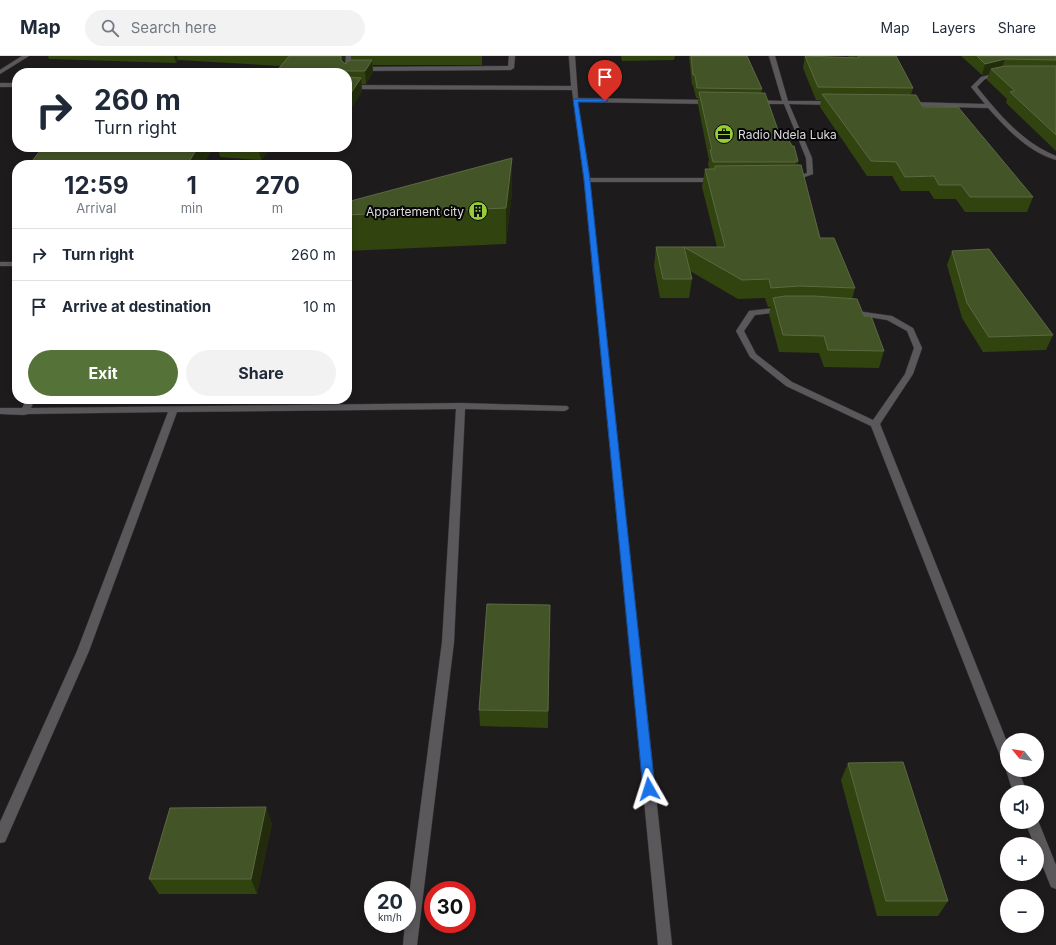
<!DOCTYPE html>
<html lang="en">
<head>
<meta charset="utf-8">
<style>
	body { margin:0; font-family:Inter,sans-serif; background:#f2f2f3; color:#1f2937; height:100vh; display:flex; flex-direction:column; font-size:15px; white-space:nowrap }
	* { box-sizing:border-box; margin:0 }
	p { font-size:13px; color:#747a83 }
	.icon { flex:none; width:22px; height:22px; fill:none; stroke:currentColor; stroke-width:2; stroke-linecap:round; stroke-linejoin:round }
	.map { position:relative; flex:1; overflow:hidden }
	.drawer { position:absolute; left:12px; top:104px; width:340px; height:244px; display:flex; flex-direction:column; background:#fff; border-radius:16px; box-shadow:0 2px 6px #0003 }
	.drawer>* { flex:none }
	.guide { position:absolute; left:12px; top:12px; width:340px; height:84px; border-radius:16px; box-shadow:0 2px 6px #0003; background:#fff; color:#1f2937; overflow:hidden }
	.needle { width:26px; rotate:300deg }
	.buttons { position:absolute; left:1000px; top:677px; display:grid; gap:8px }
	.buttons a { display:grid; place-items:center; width:44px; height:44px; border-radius:50%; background:#fff; box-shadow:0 2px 6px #0003; font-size:20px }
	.speed { position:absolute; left:364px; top:825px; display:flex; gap:8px; font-size:20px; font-weight:700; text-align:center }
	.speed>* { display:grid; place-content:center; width:52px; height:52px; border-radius:50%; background:#fff; box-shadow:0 2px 6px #0003; line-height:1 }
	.speed small { font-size:10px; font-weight:400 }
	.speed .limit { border:6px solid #d22; background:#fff; color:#111 }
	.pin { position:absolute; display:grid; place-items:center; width:34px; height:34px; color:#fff; margin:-41px -17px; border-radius:50% 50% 50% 0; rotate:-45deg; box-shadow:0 0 4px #0007 }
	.pin .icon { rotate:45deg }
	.me { position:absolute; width:44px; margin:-22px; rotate:354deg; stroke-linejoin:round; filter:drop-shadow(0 0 3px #0008) }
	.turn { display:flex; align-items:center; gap:14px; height:84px; padding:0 16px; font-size:18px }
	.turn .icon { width:52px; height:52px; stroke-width:2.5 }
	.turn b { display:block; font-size:28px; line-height:34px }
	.eta { display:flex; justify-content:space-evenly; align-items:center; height:68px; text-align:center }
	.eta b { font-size:24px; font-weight:700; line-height:28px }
	.cta { display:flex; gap:8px; margin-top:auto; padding:8px 16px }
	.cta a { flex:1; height:46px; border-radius:24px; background:#557238; color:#fff; font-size:16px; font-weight:700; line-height:46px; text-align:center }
	.cta a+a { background:#f2f2f3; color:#1f2937 }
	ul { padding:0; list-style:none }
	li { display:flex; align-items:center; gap:12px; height:52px; padding:0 16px; border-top:1px solid #e0e1e3 }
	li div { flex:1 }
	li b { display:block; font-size:15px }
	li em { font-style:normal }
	header { display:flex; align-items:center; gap:24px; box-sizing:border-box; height:56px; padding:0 20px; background:#fff; border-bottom:1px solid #e0e1e3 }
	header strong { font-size:19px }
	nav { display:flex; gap:22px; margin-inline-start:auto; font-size:14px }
	.search { width:280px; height:36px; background:#f2f2f3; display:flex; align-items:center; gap:10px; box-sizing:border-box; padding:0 14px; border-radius:22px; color:#747a83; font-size:15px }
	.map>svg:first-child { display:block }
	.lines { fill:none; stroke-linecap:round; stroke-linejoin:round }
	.lane-casing { stroke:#373537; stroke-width:1 }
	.street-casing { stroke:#373537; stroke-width:1 }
	.lane { fill:#5b585b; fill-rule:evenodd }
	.street { fill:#5b585b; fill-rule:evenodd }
	.wall { fill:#31430f }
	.shaded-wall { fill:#222c0c }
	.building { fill:#435426; stroke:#5c6942 }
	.route { fill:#1a73e8; stroke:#114b97 }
	.labels { text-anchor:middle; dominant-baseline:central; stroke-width:4; stroke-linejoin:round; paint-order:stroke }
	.far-poi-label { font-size:12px; fill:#dddbdd; stroke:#070607; text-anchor:start }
</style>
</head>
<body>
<header>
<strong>Map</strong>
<div class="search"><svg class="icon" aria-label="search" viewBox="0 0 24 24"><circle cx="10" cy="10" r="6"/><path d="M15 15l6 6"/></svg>Search here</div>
<nav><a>Map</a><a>Layers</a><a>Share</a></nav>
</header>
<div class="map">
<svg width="1056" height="889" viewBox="0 0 1056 889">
	<rect width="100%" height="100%" fill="#1e1b1d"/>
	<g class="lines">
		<defs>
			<path id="lane" d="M22 0H29L0 18V14Z
				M346 0H352L350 17 347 19V17H344Z
				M509 0H515L514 12 511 14 361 15 358 13 361 11 508 10Z
				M0 206H17V210H0Z
				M784 251H787V255L755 259 744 275 756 298 792 326 873 364 905 318 914 292 907 275 887 264 850 258 846 256 850 254 892 260 913 272 922 292 913 318 880 368 1007 686V708L1002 706 1001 702 871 370 786 330 750 301 736 275 749 255Z
				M1007 711V714H1018L1027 736H1013L1006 714Z
				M1037 762 1056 809V833L1051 831 1037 796V788H1034L1025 766H1037Z"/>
			<path id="street" d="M569 0H575L578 42 711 44 714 46 711 48 578 46 590 122H717L720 124 717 126H590L672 889H658L584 124 572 34 347 33V29L571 30Z
				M769 0H775L788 45H833L836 47 833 49 789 48 812 102 813 118 791 126 789 125V123L807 117 806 102 784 48H755L752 46 755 44 782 45Z
				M1000 16 1003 18 1002 19 985 23 977 31C999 58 1023 87 1056 100V104C1028 96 1007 73 988 52L909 50 906 48 909 46 985 48 971 31 981 21Z
				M0 27H17V31H0Z
				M27 343H35L31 352 461 347 567 350 569 352 567 354 564 355 465 353 454 586 417 889H403L405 868H407V855L442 586 456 353 177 356 89 595 5 786 0 787V766L77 595 168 356 28 358 24 359 0 358V352H22Z"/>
		</defs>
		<!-- lane casing -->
		<use href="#lane" class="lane-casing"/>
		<!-- street casing -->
		<use href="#street" class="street-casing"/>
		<!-- lane -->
		<use href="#lane" class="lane"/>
		<!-- street -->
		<use href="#street" class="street"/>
	</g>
	<!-- wall -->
	<path class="wall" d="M48 0H345L344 7 345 8 351 4V0H482V9H373V16L366 28H361L362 35 347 59V17H275L280 10 178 4 176 7 49 3Z
		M621 0H675L674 4 622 5Z
		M689 0H747L762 33 761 37 779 77 798 105V109L820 182 855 232 852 243 864 260 884 295 879 312 824 311 819 297 779 296 769 258 771 251H768L765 242 738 243 690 215 692 223 689 242H660L654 210 656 191H717L702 131 705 113H709L708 108 709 104 698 49V42H696L693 29H692Z
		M805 0 849 1 848 0H896L913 32 911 39 923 51 1033 141 1027 156H965L956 143H934L929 135H901L892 120H867L820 51 821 44H816L803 12Z
		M961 0H1056V95L1006 47 1007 43 987 24 989 17 982 19Z
		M218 91H272L261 104 220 101Z
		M512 136 506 188 347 195V146Z
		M952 195 1053 279 1046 294 983 296 962 262 947 209Z
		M550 549 548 672 480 670 479 654Z
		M848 707 948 845 938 860H877L841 724Z
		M272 767 257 838H159L149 823Z"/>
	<!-- shaded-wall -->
	<path class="shaded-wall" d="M174 0H177L178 4 176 7Z
		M341 0H345L343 17 341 4Z
		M1005 3 1001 14 991 13 989 17 982 19 985 8Z
		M372 4 373 16 366 28 365 15Z
		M361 22 362 35 347 59V43Z
		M198 91H214L203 109H187Z
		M258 91H272L261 104Z
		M512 102V136L506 188V152Z
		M798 105 795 120H793L796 106Z
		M266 751 272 767 257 838 251 823Z"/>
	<!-- building -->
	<path class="building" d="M289 0H341V4L345 8 350 4H372L365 15H344V17H275Z
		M691 0H747L762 33 697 32 695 19H693Z
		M805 0 859 2 858 0H896L913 32 818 31Z
		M977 0H1056V4L1005 3 985 8Z
		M1005 10H1056V79L1010 36 1015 35 991 13Z
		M347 21 361 22 347 43Z
		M699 36 765 37 779 77H785L792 90H794L798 105 796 106H713L710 94H712Z
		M822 38 916 39 923 51H958L1033 141H970L961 129H939L934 120 905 121 896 106 871 105Z
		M43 91H198L187 109H29Z
		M512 102 506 152 347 159V146Z
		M801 109 820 182H834L855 232 799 230 771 232 769 223 742 224 684 191 692 223H663L656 191H725L705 113H715V110Z
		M989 193 1053 279 989 281 967 247 952 195Z
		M785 240H814L857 243 864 260H871L884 295 828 294 824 280 783 279 773 242Z
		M487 548 550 549 548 655 479 654Z
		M903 706 948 845H886L848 707Z
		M266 751 251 823H149L170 752Z"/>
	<!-- route -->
	<path class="route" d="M573 43H605L608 45 605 46H578L590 124 655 733 653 737 649 738 645 737 643 733 584 124Z"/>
	<!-- icons -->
	<defs>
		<symbol id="office-disc" viewBox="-11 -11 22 22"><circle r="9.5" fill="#97cc39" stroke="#070607"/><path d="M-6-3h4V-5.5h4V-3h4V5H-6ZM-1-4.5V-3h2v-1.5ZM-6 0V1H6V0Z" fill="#111"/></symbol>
		<symbol id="building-disc" viewBox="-11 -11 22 22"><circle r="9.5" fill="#97cc39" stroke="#070607"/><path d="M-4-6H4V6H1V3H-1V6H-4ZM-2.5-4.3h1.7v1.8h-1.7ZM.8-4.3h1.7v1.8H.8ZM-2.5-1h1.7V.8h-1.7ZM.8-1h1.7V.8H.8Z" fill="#111"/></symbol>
	</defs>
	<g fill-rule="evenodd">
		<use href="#office-disc" x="713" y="67" width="22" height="22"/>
		<use href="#building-disc" x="467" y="144" width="22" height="22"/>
	</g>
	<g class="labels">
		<!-- far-poi labels -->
		<g class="far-poi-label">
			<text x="738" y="78">Radio Ndela Luka</text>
			<text x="464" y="155" text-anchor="end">Appartement city</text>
		</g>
	</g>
</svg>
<div class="buttons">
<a><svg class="needle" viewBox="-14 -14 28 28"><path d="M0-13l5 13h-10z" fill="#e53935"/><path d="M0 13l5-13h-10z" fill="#747a83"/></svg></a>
<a><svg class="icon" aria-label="sound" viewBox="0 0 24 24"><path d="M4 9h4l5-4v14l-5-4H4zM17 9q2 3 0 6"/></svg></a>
<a>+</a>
<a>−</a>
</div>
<div class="speed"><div>20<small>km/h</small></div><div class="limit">30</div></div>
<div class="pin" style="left:605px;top:45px;background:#d93025"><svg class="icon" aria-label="arrive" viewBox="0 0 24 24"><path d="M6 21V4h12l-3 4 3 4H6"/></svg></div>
<svg class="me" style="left:649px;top:733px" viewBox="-20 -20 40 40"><path d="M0-17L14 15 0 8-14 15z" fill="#1a73e8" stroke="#fff" stroke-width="4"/></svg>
<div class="guide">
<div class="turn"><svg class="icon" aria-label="right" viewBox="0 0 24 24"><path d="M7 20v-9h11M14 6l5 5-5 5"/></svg><div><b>260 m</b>Turn right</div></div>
</div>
<section class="drawer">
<div class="eta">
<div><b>12:59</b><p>Arrival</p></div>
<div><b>1</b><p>min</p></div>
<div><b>270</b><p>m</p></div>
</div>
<ul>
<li><svg class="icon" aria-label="right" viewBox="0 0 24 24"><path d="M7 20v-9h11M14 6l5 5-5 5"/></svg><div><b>Turn right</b></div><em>260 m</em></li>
<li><svg class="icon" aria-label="arrive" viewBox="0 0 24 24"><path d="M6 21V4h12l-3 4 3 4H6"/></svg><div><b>Arrive at destination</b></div><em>10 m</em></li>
</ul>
<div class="cta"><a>Exit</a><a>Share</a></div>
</section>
</div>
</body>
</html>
